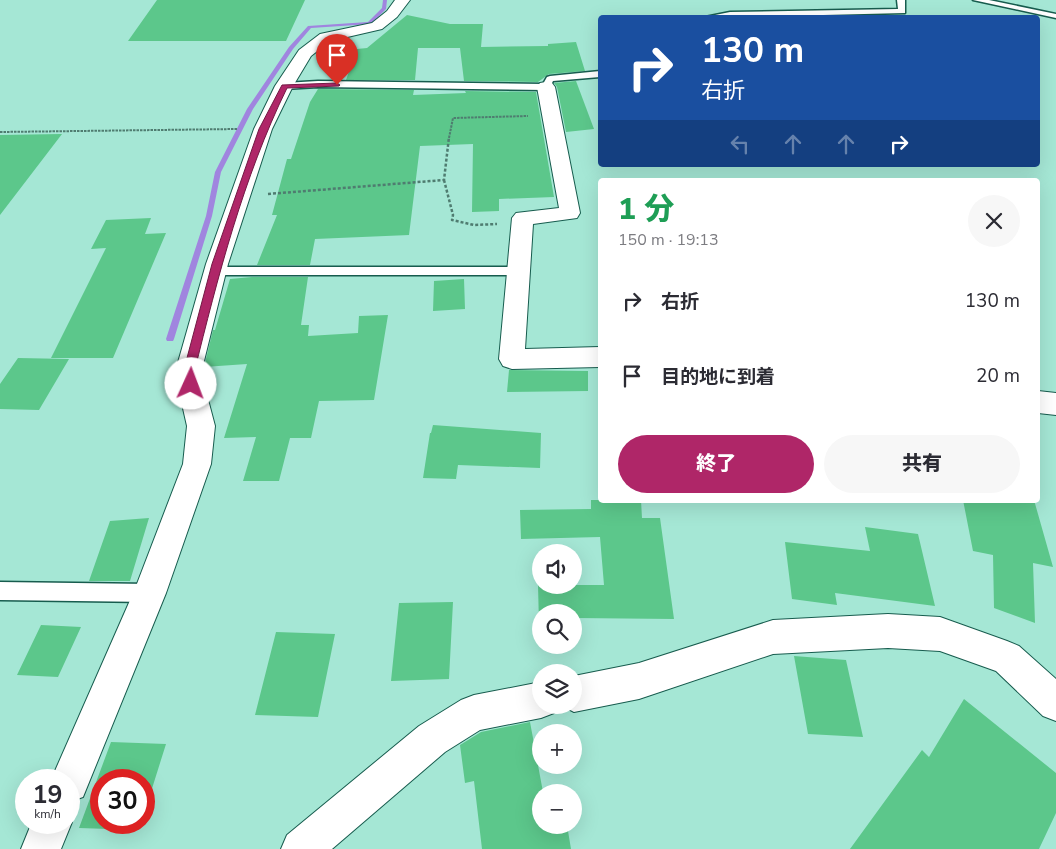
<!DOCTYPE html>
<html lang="ja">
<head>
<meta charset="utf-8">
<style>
	body { margin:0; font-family:"Nunito Sans","Noto Sans JP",sans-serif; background:#f7f7f7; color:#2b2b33; height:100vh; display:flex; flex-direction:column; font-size:19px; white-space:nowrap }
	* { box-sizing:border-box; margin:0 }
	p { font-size:16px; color:#7c7c81 }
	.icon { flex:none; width:28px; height:28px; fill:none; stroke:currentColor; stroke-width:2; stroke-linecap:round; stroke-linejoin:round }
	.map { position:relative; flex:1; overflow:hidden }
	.details { position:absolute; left:598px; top:178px; width:442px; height:325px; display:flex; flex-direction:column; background:#fff; border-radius:5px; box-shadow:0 5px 20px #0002 }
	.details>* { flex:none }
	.guide { position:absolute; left:598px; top:15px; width:442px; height:152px; border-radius:5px; box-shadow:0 5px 20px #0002; background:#1a4fa0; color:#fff; overflow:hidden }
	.fabs { position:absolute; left:532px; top:544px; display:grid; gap:10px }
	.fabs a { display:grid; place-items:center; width:50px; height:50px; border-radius:50%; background:#fff; box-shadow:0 5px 20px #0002; font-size:25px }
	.speed { position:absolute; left:15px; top:769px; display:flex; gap:10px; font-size:25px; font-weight:700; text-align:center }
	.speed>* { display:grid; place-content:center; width:65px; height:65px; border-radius:50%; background:#fff; box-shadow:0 5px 20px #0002; line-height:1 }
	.speed small { font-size:12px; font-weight:400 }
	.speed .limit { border:8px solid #d22; background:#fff; color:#111 }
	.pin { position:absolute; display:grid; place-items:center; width:42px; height:42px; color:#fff; margin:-51px -21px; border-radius:50% 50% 50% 0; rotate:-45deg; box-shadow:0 0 5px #0007 }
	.pin .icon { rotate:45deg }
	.me { position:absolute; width:55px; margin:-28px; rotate:2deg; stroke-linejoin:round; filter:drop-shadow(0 0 4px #0008) }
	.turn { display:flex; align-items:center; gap:18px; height:105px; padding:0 20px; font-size:22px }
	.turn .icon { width:65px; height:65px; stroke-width:2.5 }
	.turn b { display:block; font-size:35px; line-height:42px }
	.lanes { display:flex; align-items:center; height:48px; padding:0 20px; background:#0003; justify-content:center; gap:25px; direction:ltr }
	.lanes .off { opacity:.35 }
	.round { display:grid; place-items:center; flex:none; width:52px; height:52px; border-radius:26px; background:#f7f7f7 }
	.overview { display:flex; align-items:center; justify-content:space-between; height:85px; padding:0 20px }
	h1 { font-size:30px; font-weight:800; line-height:38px; color:#1e9e55 }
	.primary-button { display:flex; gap:10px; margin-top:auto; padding:10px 20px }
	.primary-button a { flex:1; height:58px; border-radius:30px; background:#af2668; color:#fff; font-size:20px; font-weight:800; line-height:58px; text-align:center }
	.primary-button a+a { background:#f7f7f7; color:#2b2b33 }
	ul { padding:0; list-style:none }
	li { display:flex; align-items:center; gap:15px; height:75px; padding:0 20px }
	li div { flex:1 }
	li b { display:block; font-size:19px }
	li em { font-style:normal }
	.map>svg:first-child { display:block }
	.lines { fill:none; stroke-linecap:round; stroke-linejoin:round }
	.stream { fill:#a085df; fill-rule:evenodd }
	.building { fill:#5cc78b }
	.lane-casing { stroke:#175c4e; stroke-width:3 }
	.street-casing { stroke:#175c4e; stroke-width:2 }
	.path-far1 { stroke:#4f7c70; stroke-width:2; stroke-dasharray:2.5 1; stroke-linecap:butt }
	.path { stroke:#4f7c70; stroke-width:2.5; stroke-dasharray:3 2; stroke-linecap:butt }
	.lane { fill:#fff; fill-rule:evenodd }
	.street { fill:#fff; fill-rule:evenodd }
	.route { fill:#af2668; stroke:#721944 }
</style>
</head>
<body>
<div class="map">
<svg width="1056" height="849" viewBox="0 0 1056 849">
	<rect width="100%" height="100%" fill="#a5e7d5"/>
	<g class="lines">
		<!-- stream -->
		<path class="stream" d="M383 0H387L386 9 371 24 311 28 293 49 253 109 221 172 212 216 174 339 173 341H167L166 339 206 216 215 172 247 109 289 47 308 26 368 22 382 8Z"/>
	</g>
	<!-- building -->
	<path class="building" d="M157 0H305L286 41H128Z
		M407 15 450 24H483L481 47 548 46V44L576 42 585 71 549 74 538 82 464 81 460 48H418L415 80H346L357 49 367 48Z
		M576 81 594 129 566 132 557 87 554 83Z
		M318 89 414 90 413 95 466 93 465 91 536 92 554 197 499 199V211L472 212 473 144 420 146 409 235 315 239 310 265H257L277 215H272L287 159H291L310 102Z
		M62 134 0 215V135Z
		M151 218 145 234 166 233 113 358H51L106 248 91 249 106 220Z
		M252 277H308L301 325H309L308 336 358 333 359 316 388 315 374 400 319 401 311 438H290L279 481H243L256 437 224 438 247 364 204 367 213 330H215L230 279Z
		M464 279 465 309 433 311 434 281Z
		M18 358 69 359 39 410 0 409V384Z
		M509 370 588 371V391L507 392Z
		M433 425 541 433 540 468 458 465 456 479 423 478 430 433H431Z
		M591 500H641L642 518H660L674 619 575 618 576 623H574V612H541V624H539L538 585H604L600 537 521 539 520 510 591 509Z
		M963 500H1034L1053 567 1033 563 1035 623 994 608 993 555 973 551Z
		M149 518 130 581H89L110 521Z
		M865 527 918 534 935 606 835 593 837 605 792 599 785 542 870 551Z
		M453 602 449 679 391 681 399 603Z
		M41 625 81 627 58 677 17 675Z
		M276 632 335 634 318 717 255 715Z
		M794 656 846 660 863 737 808 734Z
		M964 699 1056 773V813L1039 849H850L922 750 929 757Z
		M530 722 543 792H541V825H567L571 849H482L474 781 465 783 460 745 481 732Z
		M111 742 166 744 144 814V780H101V822H141L139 830 79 828Z"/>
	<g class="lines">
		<defs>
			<path id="lane" d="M897 0H905V13L700 18 730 12 898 9Z
				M973 0H989L1056 14V18Z
				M600 71V77L553 81 549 89 546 90 318 87 284 89 279 86 284 83 318 81 543 84 547 77 550 76Z
				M215 267H519L525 271 519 275H215L209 271Z
				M0 582 150 584 156 587 159 593 156 599 150 602 0 600Z"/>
			<path id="street" d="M395 0H410L397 17 382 29 330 41 311 56 293 86 272 129 228 264 201 373 215 426 211 464 166 593 83 797 69 802V780H51L135 589 183 464 187 426 175 373 206 264 254 129 275 86 299 50 320 34 372 23 387 11Z
				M546 82 552 83 555 87 580 213 577 218 533 224 525 349 600 347V367L512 369 503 366 499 359 512 218 516 213 559 208 537 87 540 83Z
				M1038 391 1056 393V415L1038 413Z
				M888 614 940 617 1007 641 1019 646 1056 679V721L1043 716 996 671 940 651 888 648 773 654 639 699 574 712 561 705H574V676L639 663 773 620Z
				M541 682V705H557L554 713 541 718 480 730 445 752 332 849H281L287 835 419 726 461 700 474 695Z
				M69 814 72 822 61 849H21L32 822H69Z"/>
		</defs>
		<!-- lane casing -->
		<use href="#lane" class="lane-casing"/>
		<!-- street casing -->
		<use href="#street" class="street-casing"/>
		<!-- path-far1 -->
		<path class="path-far1" d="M0 132 237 129
			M449 138 453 118 528 116"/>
		<!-- path -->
		<path class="path" d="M444 180 453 215 452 220 474 225 497 224
			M268 194 444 180 449 137"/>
		<!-- lane -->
		<use href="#lane" class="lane"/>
		<!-- street -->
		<use href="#street" class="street"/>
	</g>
	<!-- route -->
	<path class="route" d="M337 83 340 85 339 86 287 88C243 178 218 276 194 373L196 384 195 387H187L183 373 212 264 259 129 282 85Z"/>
</svg>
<div class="fabs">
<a><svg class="icon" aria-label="sound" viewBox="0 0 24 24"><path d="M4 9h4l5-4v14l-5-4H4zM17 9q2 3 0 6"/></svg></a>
<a><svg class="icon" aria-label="search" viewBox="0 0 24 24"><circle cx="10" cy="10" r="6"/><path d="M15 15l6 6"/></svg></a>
<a><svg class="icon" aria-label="layers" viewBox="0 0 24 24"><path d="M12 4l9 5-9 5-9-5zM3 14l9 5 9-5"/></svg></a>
<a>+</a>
<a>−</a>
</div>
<div class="speed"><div>19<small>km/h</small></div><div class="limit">30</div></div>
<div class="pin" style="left:337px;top:85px;background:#d93025"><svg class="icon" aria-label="arrive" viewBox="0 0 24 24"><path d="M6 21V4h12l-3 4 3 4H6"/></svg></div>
<svg class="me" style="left:191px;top:384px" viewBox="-20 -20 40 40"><circle r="19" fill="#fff"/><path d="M0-13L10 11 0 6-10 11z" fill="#af2668"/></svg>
<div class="guide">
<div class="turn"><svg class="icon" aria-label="right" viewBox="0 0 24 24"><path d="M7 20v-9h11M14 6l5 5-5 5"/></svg><div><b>130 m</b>右折</div></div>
<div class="lanes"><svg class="icon off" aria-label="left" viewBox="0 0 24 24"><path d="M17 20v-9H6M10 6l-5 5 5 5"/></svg><svg class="icon off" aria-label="ahead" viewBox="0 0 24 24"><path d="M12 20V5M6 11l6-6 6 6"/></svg><svg class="icon off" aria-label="ahead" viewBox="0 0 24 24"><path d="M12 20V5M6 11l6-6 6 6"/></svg><svg class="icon" aria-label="right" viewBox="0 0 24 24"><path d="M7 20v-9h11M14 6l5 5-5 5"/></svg></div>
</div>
<section class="details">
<div class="overview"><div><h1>1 分</h1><p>150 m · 19:13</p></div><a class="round"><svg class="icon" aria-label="close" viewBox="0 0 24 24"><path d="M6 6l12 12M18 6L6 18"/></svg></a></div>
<ul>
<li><svg class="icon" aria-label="right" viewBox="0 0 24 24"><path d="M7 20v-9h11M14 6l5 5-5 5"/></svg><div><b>右折</b></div><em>130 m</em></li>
<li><svg class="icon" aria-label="arrive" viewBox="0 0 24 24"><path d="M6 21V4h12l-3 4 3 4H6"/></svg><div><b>目的地に到着</b></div><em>20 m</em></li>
</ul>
<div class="primary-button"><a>終了</a><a>共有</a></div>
</section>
</div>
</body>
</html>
